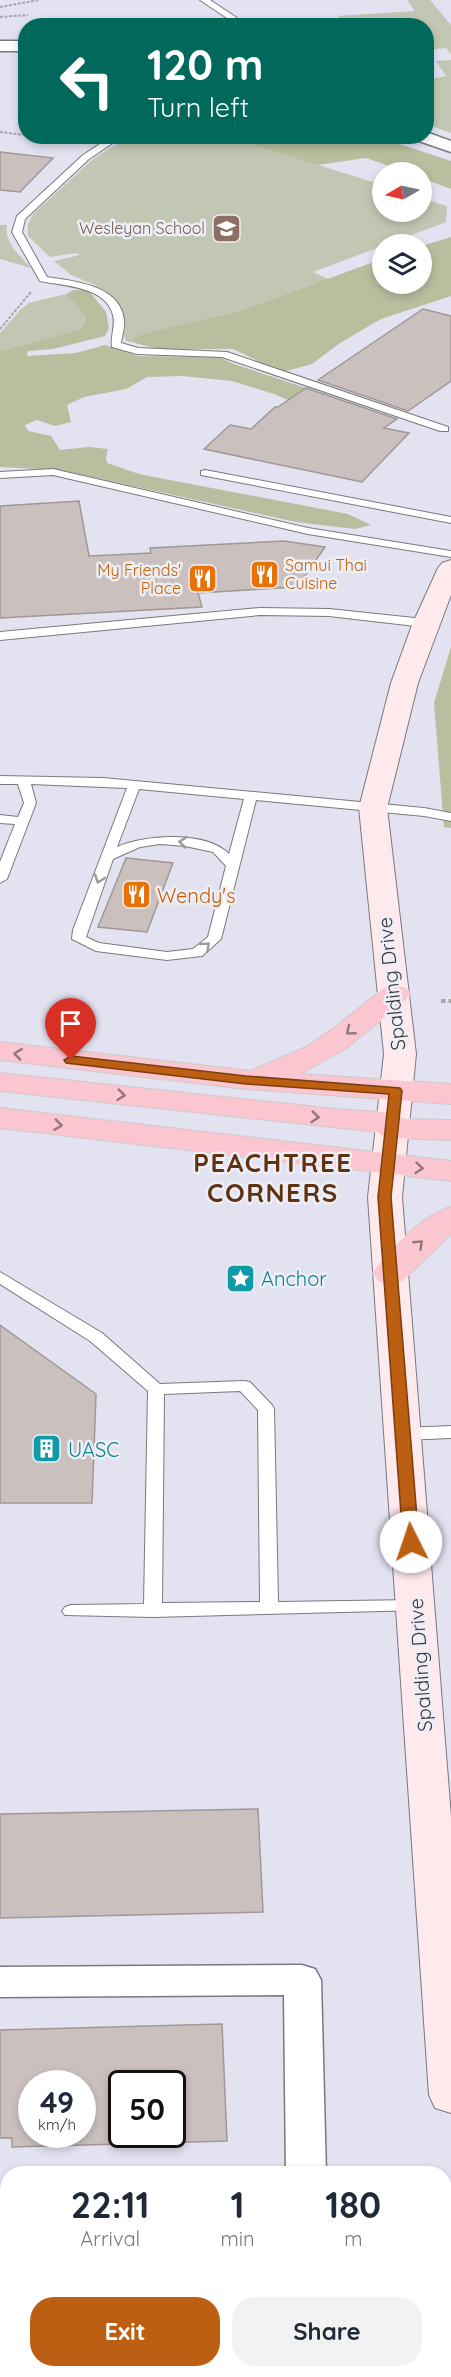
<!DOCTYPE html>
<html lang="en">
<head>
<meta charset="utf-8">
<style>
	body { margin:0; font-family:Quicksand,sans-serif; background:#f2f2f3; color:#1f2937; height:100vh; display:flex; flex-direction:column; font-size:22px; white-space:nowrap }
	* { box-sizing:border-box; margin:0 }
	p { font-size:20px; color:#747a83 }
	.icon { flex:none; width:33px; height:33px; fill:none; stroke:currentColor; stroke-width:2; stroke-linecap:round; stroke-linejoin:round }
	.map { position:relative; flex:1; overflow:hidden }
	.panel { position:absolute; left:0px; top:2166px; width:452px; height:212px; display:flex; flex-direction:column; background:#fff; border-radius:24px 24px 0 0; box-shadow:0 3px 9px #0003 }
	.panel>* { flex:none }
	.banner { position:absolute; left:18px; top:18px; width:416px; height:126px; border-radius:24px; box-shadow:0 3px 9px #0003; background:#00695c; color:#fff; overflow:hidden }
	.needle { width:39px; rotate:261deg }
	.fabs { position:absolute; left:372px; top:162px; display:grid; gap:12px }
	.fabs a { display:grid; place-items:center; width:60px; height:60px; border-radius:50%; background:#fff; box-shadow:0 3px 9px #0003; font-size:30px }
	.speed { position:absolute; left:18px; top:2070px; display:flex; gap:12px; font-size:30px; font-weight:700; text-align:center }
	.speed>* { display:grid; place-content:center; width:78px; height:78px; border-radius:50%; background:#fff; box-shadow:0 3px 9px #0003; line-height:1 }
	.speed small { font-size:15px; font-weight:400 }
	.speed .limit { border:3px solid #111; border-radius:9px; background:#fff; color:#111 }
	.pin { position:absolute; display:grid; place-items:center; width:51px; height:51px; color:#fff; margin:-62px -26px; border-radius:50% 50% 50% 0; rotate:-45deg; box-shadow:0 0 6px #0007 }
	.pin .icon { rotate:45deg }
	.me { position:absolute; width:66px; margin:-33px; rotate:356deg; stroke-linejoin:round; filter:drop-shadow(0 0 4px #0008) }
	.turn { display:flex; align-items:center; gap:21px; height:126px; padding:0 30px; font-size:27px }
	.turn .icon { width:78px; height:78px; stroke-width:2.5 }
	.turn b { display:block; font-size:42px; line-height:51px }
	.eta { display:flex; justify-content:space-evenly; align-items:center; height:102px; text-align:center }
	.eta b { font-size:36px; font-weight:700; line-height:42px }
	.cta { display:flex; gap:12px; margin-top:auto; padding:12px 30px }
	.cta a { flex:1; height:69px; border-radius:24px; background:#bd5f13; color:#fff; font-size:24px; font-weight:700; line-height:69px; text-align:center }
	.cta a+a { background:#f2f2f3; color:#1f2937 }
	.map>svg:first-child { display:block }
	.built { fill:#e2e2f1; fill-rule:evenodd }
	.green { fill:#c2c7b3 }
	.forest { fill:#b7bf9f }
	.building { fill:#cac1bf; stroke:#a19896; stroke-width:1.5; fill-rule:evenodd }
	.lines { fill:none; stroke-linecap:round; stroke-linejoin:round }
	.service-casing { stroke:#797980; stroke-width:2 }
	.minor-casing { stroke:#797980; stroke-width:3 }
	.secondary-casing { stroke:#797980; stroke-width:2 }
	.trunk-casing { stroke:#ccc; stroke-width:2 }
	.path-far1 { stroke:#a6a6ac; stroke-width:2; stroke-dasharray:3 1.5; stroke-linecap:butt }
	.path { stroke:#a6a6ac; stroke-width:4; stroke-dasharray:4.5 3; stroke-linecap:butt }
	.service { fill:#fff; fill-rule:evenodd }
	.minor { fill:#fff; fill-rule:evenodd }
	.secondary { fill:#fee9ed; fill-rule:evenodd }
	.trunk { fill:#fbc6d0; fill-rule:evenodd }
	.oneway { stroke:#9c9c9e }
	.oneway2 { stroke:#90787f }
	.route { fill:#bd5f13; stroke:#7b3e0c; stroke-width:1.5 }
	.labels { text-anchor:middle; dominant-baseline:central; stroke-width:5; stroke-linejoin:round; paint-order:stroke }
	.far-education-label { font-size:16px; fill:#785e54; stroke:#eeeef6; text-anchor:end }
	.far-food-label { font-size:16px; fill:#c56008; stroke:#eeeef6; text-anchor:start }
	.food-label { font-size:20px; fill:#c56008; stroke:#eeeef6; text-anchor:start }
	.street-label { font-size:20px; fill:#39393c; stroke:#eeeef6 }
	.culture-label { font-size:20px; fill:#0d838f; stroke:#eeeef6; text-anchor:start }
	.district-label { font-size:26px; font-weight:bold; letter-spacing:1.5px; fill:#603212; stroke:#eeeef6 }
</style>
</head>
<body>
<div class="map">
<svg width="451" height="2377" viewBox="0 0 451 2377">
	<rect width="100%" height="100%" fill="#eeeef6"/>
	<!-- built -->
	<path class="built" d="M5 0H451V2377H0V1ZM26 26H426V136H26ZM382 172H422V212H382ZM382 244H422V284H382ZM32 2084H82V2134H32ZM122 2084H172V2134H122ZM8 2174H444V2370H8Z"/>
	<!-- green -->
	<path class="green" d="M407 0H430L451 25V54L446 48 426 50V26L345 25 338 16 415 11Z
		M451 60V133L426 124V80L446 76 436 61Z
		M130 136 229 137 382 185V212H422V198L447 206 446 222 313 272 328 279 242 310 149 332 133 338 135 343 126 341 122 330 123 311 95 285 71 275 54 261 80 255 77 253 50 257 28 236V224L33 214 94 158Z
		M0 225H7C4 243 20 255 31 268L0 259Z
		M66 294 86 317 81 329 0 351V333L21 309 29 303Z"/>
	<!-- forest -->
	<path class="forest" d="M229 137H378L451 161V189L422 178V172H407L366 158 317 165Z
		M451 237V296L381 319 340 343 312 364 286 371 260 362 233 349H159L135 343 132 338 149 332 242 310 382 259V284H422V246Z
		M73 290H88L106 312 109 328 105 336 53 349 28 351 27 356 76 353 105 345 138 356 219 357 234 364 378 412 369 420 314 411 274 394 232 381 182 376 147 377 126 389 84 397 67 405 71 422 55 426 37 420 25 425 28 431 51 436 60 450 89 447 108 449 106 457 107 463 139 474 348 514 371 525 355 529 296 522 60 470 0 467V351L81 329 86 317 66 294Z
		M451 647V828L444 827 434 703Z"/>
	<!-- building -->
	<path class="building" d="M0 152 53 158 20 192 0 190Z
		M423 309 451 316V381L408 411 318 380Z
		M306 388 397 419 384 428 409 433 362 482 204 449 230 425 251 429 275 407H278Z
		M79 501 89 556 151 553 150 548 284 541 325 547 297 587 198 593 202 607 0 618V506Z
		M126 858 173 863 147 932 98 927Z
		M0 1325 96 1394 92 1503H0Z
		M258 1809 263 1912 0 1918V1814Z
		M222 2024 227 2141 12 2147V2138H0V2030ZM32 2084H82V2134H32ZM122 2084H172V2134H122Z"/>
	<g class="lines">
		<defs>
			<path id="service" d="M200 0H210L237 18 230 20Z
				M112 136H123L89 159 25 219 22 232 47 277C73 281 121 285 124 320 125 327 122 336 121 343L138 348 227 352 448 427V431H440L222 357 137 354 112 347C110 337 116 326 113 315 106 286 63 286 40 281L12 232 17 216 83 155Z
				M53 469 308 528 451 551V557L308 534 53 475 0 478V472Z
				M205 470 451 517V523L201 475V471Z
				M260 608 329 609 424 619 430 623 424 627 329 616 260 615 0 640V632Z
				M0 776 103 778 424 808 451 813V821L424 816 256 800 221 939 202 956 167 960 96 951 72 939 73 930 127 788 31 784 36 803 7 879 0 883V862L15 824 0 823V815L18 817 24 803 18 784H0ZM139 789 244 799 229 854C207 831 145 834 117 847ZM160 844 185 846 213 852 226 866 208 937 193 949 167 952 99 943 86 937 113 859 140 847Z
				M0 1272 102 1333 160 1384 244 1381 250 1382 272 1405 274 1409 278 1602 416 1600 422 1602 425 1606 422 1610 153 1617 65 1615 62 1611 65 1607 71 1605 144 1604 148 1391 90 1341 0 1284ZM240 1391 258 1410 260 1602 162 1603 164 1394Z
				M451 1426V1438L404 1440 398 1438 396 1434 398 1430 404 1428Z"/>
			<path id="minor" d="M0 41H26V51H0Z
				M426 132 451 141V152L416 140 414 136H426Z
				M302 1965 315 1969 321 1980 326 2174H286L284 1995 0 1997V1967Z
				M289 2370H331V2377H289Z"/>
			<path id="secondary" d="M451 560V595L418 683 387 808 416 1054 402 1197 451 1817V2113L435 2108 429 2095 368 1197 384 1054 359 808 391 683 412 625 438 568 442 563Z"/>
			<path id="trunk" d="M395 985 406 988 410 994 406 1000 345 1049 300 1074 451 1084V1104L246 1089 0 1060V1042L251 1071 306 1047 338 1025 384 988Z
				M0 1073 336 1109 392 1113 405 1119 451 1120V1140L392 1138 381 1135 378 1132 0 1091Z
				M0 1108 451 1161V1181L0 1128Z
				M451 1207V1234L402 1281 390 1284 378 1281 373 1273C387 1251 426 1213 451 1207Z"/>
		</defs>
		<!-- service casing -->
		<use href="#service" class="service-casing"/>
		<!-- minor casing -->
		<use href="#minor" class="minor-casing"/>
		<!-- secondary casing -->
		<use href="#secondary" class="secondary-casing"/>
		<!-- trunk casing -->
		<use href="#trunk" class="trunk-casing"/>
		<!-- path-far1 -->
		<path class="path-far1" d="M0 7 39 0
			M0 17 28 15
			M0 132 26 135
			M43 136 73 138
			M0 329 31 292"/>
		<!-- path -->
		<path class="path" d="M441 1001H451"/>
		<!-- service -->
		<use href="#service" class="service"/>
		<!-- minor -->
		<use href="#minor" class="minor"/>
		<!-- secondary -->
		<use href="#secondary" class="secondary"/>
		<!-- trunk -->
		<use href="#trunk" class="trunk"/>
	</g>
	<!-- one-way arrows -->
	<defs><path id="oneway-chevron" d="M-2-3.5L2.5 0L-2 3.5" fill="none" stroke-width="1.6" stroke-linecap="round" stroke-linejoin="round" transform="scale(1.5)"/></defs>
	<g class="oneway">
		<use href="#oneway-chevron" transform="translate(183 842) rotate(-173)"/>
		<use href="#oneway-chevron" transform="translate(99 879) rotate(110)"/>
		<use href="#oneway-chevron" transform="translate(206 946) rotate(-42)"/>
	</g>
	<g class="oneway2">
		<use href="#oneway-chevron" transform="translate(350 1031) rotate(141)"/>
		<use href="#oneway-chevron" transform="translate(18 1054) rotate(-173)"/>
		<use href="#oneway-chevron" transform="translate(121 1095) rotate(6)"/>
		<use href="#oneway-chevron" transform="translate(315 1117) rotate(6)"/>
		<use href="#oneway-chevron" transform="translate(58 1125) rotate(7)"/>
		<use href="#oneway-chevron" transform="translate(419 1168) rotate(5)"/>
		<use href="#oneway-chevron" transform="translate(419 1244) rotate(-44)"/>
	</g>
	<!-- route -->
	<path class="route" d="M71 1056 246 1076 400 1088 402 1091 391 1197 419 1542 417 1545H406L403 1542 378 1197 389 1094 246 1084 66 1063 64 1060Z"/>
	<!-- icons -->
	<defs>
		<symbol id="school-square" viewBox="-11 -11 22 22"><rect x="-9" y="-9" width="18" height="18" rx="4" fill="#8d6e63" stroke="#eeeef6"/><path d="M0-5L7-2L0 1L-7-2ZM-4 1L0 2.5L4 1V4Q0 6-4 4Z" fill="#fff"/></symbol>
		<symbol id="restaurant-square" viewBox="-11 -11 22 22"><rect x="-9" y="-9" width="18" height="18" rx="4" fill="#e8710a" stroke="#eeeef6"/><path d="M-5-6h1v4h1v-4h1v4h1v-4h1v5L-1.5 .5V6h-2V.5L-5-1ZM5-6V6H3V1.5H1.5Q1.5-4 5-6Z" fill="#fff"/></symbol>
		<symbol id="sight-square" viewBox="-11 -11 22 22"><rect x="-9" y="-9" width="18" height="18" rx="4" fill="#0f9aa8" stroke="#eeeef6"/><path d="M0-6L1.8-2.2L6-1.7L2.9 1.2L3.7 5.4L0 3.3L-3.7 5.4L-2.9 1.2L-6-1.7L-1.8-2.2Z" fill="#fff"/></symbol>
		<symbol id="building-square" viewBox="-11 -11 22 22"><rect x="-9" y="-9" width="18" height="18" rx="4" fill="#0f9aa8" stroke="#eeeef6"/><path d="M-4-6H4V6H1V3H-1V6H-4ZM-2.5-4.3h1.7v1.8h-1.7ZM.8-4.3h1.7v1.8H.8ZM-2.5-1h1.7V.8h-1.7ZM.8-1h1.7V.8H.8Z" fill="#fff"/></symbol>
	</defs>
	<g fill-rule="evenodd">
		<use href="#school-square" x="210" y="212" width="33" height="33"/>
		<use href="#restaurant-square" x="248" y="558" width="33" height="33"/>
		<use href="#restaurant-square" x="186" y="562" width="33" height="33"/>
		<use href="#restaurant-square" x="120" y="878" width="33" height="33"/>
		<use href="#sight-square" x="224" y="1262" width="33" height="33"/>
		<use href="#building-square" x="30" y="1432" width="33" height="33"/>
	</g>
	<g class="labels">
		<!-- far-education labels -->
		<g class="far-education-label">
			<text x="205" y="228">Wesleyan School</text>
		</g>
		<!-- far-food labels -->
		<g class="far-food-label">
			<text x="285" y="565">Samui Thai<tspan x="285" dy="18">Cuisine</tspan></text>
			<text x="181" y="570" text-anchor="end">My Friends'<tspan x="181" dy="18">Place</tspan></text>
		</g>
		<!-- food labels -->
		<g class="food-label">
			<text x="157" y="895">Wendy's</text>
		</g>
		<!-- street labels -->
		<g class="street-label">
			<text transform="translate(391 984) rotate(-96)">Spalding Drive</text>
			<text transform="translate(420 1665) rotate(-94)">Spalding Drive</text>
		</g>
		<!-- culture labels -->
		<g class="culture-label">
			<text x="261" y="1278">Anchor</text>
			<text x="68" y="1449">UASC</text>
		</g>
		<!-- district labels -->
		<g class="district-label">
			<text x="273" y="1162">PEACHTREE<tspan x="273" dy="30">CORNERS</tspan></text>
		</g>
	</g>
</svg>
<div class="fabs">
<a><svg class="needle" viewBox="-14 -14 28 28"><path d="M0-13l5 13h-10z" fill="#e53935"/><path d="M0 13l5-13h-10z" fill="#747a83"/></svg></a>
<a><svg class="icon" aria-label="layers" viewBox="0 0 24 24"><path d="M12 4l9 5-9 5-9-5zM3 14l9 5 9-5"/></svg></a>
</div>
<div class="speed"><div>49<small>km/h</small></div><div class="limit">50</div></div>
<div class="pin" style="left:71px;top:1060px;background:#d93025"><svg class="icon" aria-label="arrive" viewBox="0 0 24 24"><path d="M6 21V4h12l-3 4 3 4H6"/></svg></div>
<svg class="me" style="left:411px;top:1542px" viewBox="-20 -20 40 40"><circle r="19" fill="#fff"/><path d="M0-13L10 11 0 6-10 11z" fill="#bd5f13"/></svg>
<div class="banner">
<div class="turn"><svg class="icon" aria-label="left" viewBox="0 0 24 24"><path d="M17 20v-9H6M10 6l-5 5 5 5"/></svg><div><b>120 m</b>Turn left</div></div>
</div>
<section class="panel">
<div class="eta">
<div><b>22:11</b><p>Arrival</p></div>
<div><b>1</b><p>min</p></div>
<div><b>180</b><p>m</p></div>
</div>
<div class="cta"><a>Exit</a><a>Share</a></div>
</section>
</div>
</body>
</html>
